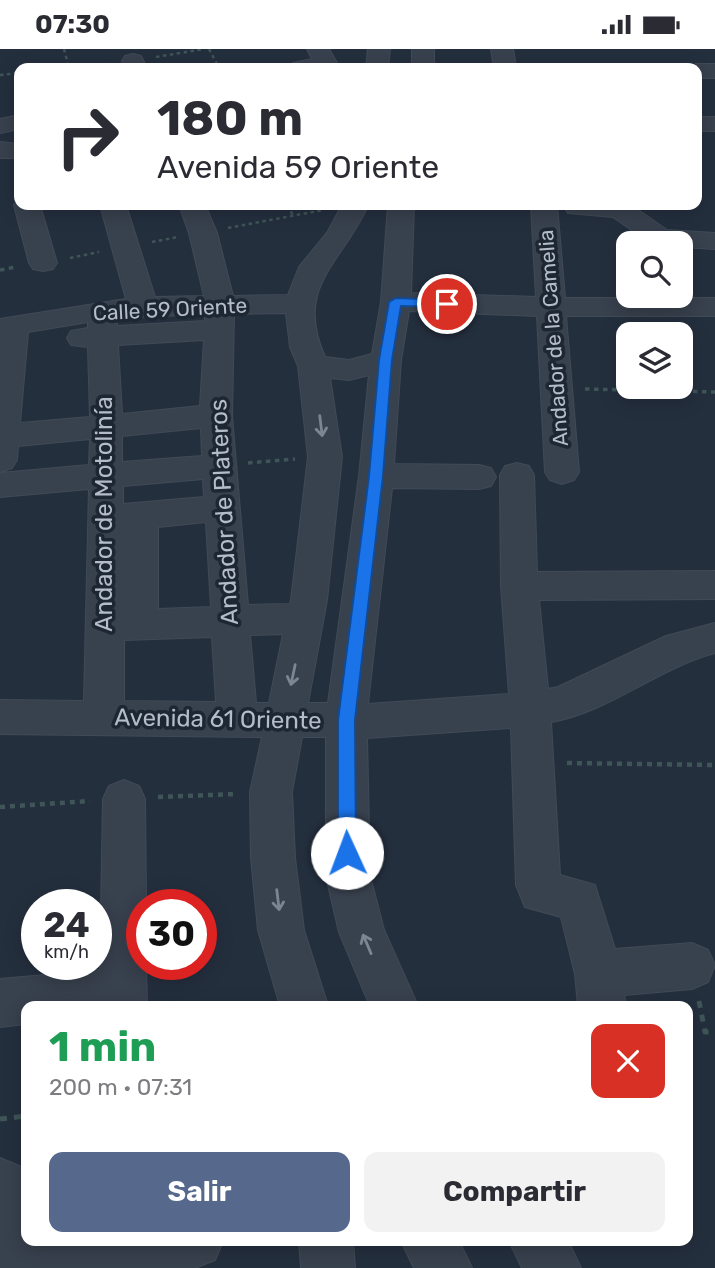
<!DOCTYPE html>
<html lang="es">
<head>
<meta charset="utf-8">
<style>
	body { margin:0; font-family:Rubik,sans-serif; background:#f2f2f3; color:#2b2b33; height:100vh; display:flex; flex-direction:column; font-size:26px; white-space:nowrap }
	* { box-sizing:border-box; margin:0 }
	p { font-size:23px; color:#7c7c81 }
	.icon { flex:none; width:38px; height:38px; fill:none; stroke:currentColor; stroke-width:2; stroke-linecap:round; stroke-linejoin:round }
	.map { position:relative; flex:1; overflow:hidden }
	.details { position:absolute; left:21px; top:952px; width:672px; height:245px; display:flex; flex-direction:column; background:#fff; border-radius:14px; box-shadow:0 4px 18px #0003 }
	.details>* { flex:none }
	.top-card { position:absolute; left:14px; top:14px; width:688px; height:147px; border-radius:14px; box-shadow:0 4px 18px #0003; background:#fff; color:#2b2b33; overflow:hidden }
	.buttons { position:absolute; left:616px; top:182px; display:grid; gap:14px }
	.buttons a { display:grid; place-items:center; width:77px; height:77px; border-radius:14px; background:#fff; box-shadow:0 4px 18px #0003; font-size:35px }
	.speed { position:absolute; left:21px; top:840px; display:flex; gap:14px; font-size:35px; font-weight:700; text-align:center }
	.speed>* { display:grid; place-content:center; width:91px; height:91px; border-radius:50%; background:#fff; box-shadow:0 4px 18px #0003; line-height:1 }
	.speed small { font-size:18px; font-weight:400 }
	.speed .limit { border:10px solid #d22; background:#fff; color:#111 }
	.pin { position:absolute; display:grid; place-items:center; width:60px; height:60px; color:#fff; margin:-30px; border:4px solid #fff; border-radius:50%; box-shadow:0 2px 7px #0007 }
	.me { position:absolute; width:77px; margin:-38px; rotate:358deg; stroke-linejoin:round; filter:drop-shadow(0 0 5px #0008) }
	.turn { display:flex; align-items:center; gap:24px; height:147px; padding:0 28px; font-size:32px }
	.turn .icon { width:91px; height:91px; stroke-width:2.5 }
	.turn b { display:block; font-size:49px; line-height:60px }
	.round { display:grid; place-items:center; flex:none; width:74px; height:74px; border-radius:14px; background:#f2f2f3 }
	.overview { display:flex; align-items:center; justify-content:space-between; height:119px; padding:0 28px }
	h1 { font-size:42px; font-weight:700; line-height:52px; color:#1e9e55 }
	.button { display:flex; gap:14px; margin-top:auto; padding:14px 28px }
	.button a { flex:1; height:80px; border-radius:14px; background:#56698c; color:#fff; font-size:28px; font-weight:700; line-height:80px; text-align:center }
	.button a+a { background:#f2f2f3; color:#2b2b33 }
	.status { display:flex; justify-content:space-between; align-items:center; height:49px; padding:0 35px; background:#fff; direction:ltr }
	.status svg { height:19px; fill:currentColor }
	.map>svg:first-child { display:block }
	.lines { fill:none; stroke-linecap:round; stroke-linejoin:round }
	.minor-casing { stroke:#414a57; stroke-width:2 }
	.path-far3 { stroke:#3f5557; stroke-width:2.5; stroke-dasharray:3.5 3.5; stroke-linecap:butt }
	.path-far2 { stroke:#3f5557; stroke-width:3.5; stroke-dasharray:4.5 4.5; stroke-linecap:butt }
	.path-far1 { stroke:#3f5557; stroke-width:4.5; stroke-dasharray:5 5; stroke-linecap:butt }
	.path { stroke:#3f5557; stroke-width:5; stroke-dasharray:7 7; stroke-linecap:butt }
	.minor { fill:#38414e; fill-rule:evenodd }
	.oneway { stroke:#7c8592 }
	.route { fill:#1a73e8; stroke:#114b97; stroke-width:2 }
	.labels { text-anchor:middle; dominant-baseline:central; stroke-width:7; stroke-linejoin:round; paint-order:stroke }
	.far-street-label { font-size:21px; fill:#b4bcc9; stroke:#1d2633 }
	.street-label { font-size:24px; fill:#b4bcc9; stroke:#1d2633 }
</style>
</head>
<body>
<div class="status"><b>07:30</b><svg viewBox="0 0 49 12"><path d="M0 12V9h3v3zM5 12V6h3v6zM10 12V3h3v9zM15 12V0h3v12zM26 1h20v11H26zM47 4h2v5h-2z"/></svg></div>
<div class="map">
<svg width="715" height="1219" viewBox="0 0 715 1219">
	<rect width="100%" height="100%" fill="#242f3e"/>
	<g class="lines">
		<defs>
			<path id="minor" d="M307 0H329L337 14 332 19H290L293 14 312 10Z
				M368 0H390L388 19H366Z
				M412 0H434V19H412Z
				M491 0H513L516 19H494Z
				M133 5 141 7 147 19H125L122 12 125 7Z
				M696 15H715V29H696V19H686Z
				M19 66V80L0 84V70Z
				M696 68H715V82H696Z
				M0 93 19 95V109H0Z
				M18 150 19 156H40L57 214 53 220 43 222 33 220 29 214 14 156Z
				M100 156H126L155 248 204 247 189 184 179 156H205L217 184 233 247 288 246 299 218 327 184 342 156H368C343 214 293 236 325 308L349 311 372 305 381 253 388 156H414L411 244 536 248 531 156H557L565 249H715V267H566L579 423 574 431 562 435 550 431 545 423 537 267 409 262 401 311 394 415 479 416 491 419 496 428 491 437 479 440 392 439 368 655 509 645 501 537 500 426 505 417 517 414 529 417 534 426 537 523 715 522V550L539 551 548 640 558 638 666 587 715 574V604C658 619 609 663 551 673L560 826 595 836 615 900 692 894 708 901 715 916 708 933 692 940 624 946 626 957H578L575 925 561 868 525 858 516 836 511 679 367 689 370 827 384 881 418 957H370L339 883 326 827V688H302L292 743 295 809 304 881 328 957H280L258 881 251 809 250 743 262 688 0 685V651L84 652 89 440 0 448V424L89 416 90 390 18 397 17 411 12 419 0 423V270L126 250ZM286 264 290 298 298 317 308 408 291 551 290 555 248 556 232 367 234 265ZM205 265V272L117 277V269ZM88 273V279L71 282 67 289 71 296 88 298 90 368 20 374 28 283ZM204 291 200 357 122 365 118 296ZM369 326 359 427 328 654H308L327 551 342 408 330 329 349 331ZM201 379 202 407 122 413V387ZM203 430 204 448 123 455V437ZM206 473 211 558 158 560V478ZM283 585 269 654H256L250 586ZM212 588 216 653 124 652V591Z
				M565 156H631L667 181 715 184V200L681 198V194H650L613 168 568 164 564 158Z
				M124 731 139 737 145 750 146 856H142V915H146L147 957H26V975L0 978V930L100 921 103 750 109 737Z
				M0 1109 24 1119 26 1126V1192H32V1198L47 1192H223L215 1211 195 1219H0Z
				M299 1192H353L355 1219H301Z
				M401 1192H459L472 1219H414Z
				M509 1192H568L581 1219H522Z"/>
		</defs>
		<!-- minor casing -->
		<use href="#minor" class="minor-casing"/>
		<!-- path-far3 -->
		<path class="path-far3" d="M64 0 69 19
			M209 0 219 19
			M156 8 204 0
			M72 19 109 15
			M0 26 19 24
			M288 156 293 167
			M228 179 323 161
			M152 193 178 188
			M70 209 99 203"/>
		<!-- path-far2 -->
		<path class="path-far2" d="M0 221 16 218
			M585 340 715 343
			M248 414 295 410"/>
		<!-- path-far1 -->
		<path class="path-far1" d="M567 714 715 716
			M158 748 237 745
			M0 758 90 752"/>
		<!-- path -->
		<path class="path" d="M699 952 705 983H715
			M0 1070 26 1067"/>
		<!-- minor -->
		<use href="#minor" class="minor"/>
	</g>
	<!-- one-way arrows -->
	<defs><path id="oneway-shaft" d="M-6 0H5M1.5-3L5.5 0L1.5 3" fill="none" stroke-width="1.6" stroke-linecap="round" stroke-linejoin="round" transform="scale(1.75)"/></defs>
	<g class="oneway">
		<use href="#oneway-shaft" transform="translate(321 377) rotate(83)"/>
		<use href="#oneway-shaft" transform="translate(293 626) rotate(102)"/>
		<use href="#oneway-shaft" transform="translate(278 851) rotate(83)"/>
		<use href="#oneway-shaft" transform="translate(367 895) rotate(-113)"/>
	</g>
	<!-- route -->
	<path class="route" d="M396 249 447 251 453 255 447 258 401 257 392 311 383 427 355 671 356 804 353 810 347 812 341 810 338 804V671L369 427 379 311 389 253Z"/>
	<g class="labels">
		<!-- far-street labels -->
		<g class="far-street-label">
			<text transform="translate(170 260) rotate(-3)">Calle 59 Oriente</text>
			<text transform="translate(553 289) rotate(-94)">Andador de la Camelia</text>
		</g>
		<!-- street labels -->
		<g class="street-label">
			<text transform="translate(224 463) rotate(-93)">Andador de Plateros</text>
			<text transform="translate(104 465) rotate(-90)">Andador de Motolinía</text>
			<text transform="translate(218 670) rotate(1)">Avenida 61 Oriente</text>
		</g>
	</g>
</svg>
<div class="buttons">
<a><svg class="icon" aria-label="search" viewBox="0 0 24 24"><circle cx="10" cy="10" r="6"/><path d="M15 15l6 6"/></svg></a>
<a><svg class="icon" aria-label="layers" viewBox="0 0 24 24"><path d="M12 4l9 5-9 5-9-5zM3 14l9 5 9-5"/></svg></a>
</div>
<div class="speed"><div>24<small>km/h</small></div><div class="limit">30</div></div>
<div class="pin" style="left:447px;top:255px;background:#d93025"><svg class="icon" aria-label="arrive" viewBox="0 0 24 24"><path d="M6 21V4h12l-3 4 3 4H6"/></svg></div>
<svg class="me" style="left:347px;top:804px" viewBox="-20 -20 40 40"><circle r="19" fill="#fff"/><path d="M0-13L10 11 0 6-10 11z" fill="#1a73e8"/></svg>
<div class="top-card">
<div class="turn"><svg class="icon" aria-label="right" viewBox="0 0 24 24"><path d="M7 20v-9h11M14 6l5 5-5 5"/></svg><div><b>180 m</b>Avenida 59 Oriente</div></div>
</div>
<section class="details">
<div class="overview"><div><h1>1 min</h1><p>200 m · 07:31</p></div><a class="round" style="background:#d93025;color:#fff"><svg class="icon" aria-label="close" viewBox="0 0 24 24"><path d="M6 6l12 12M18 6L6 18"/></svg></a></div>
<div class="button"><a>Salir</a><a>Compartir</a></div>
</section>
</div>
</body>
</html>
